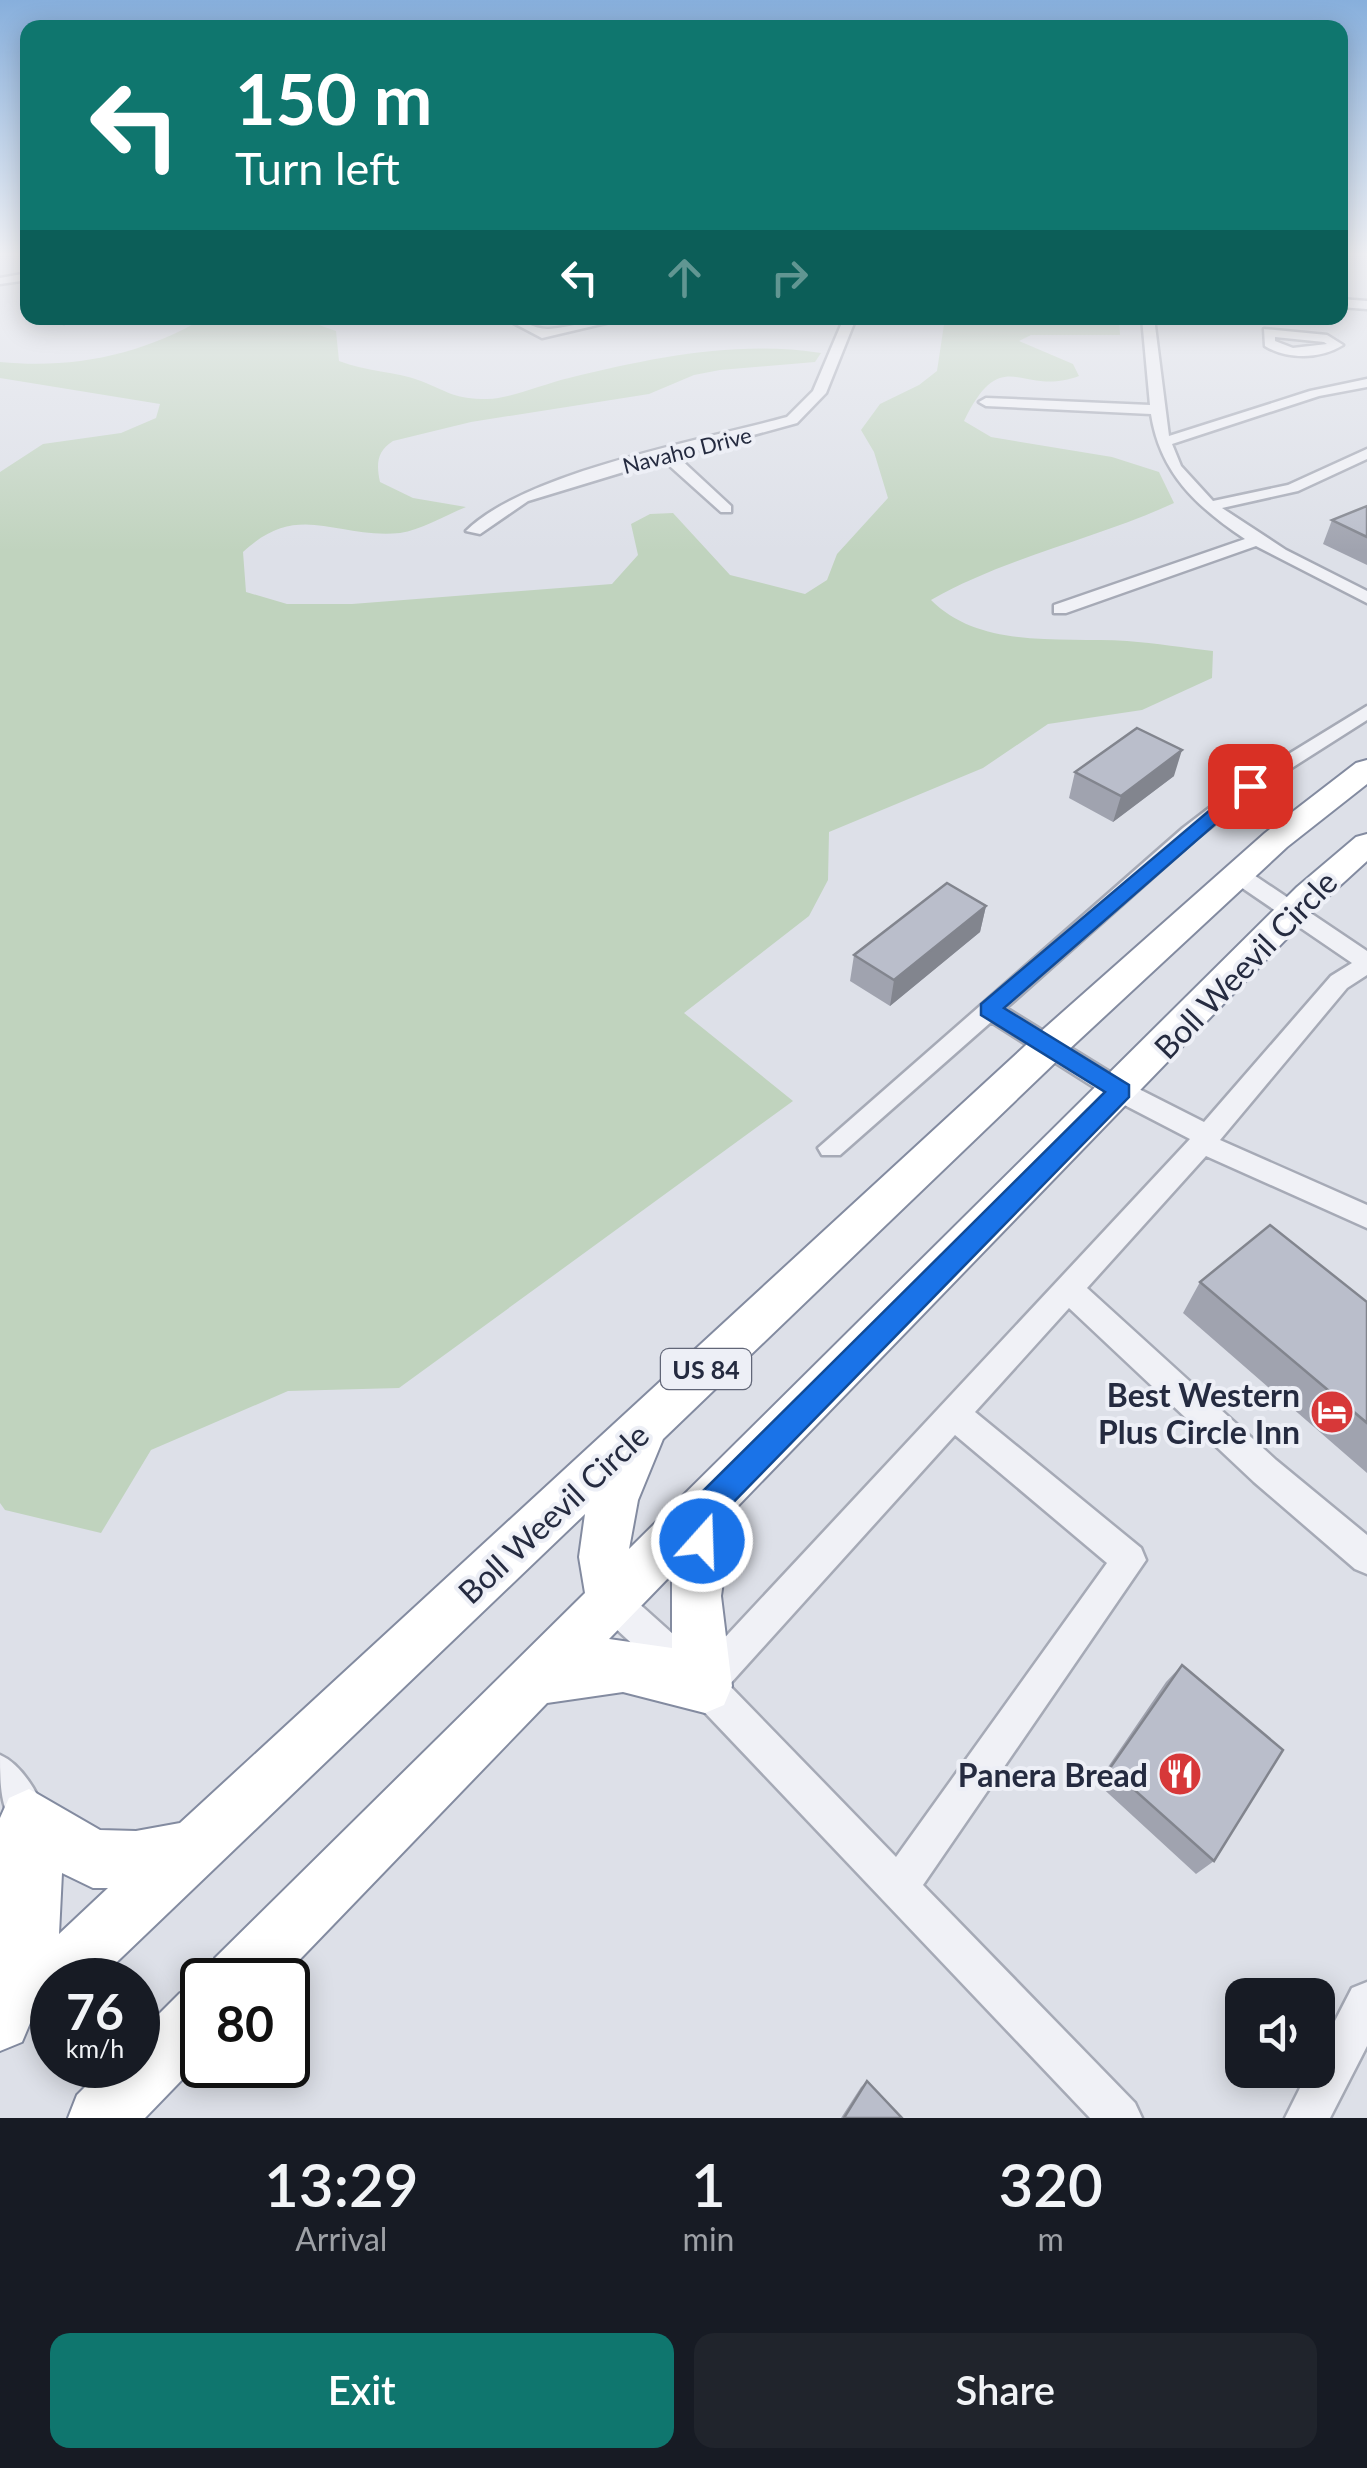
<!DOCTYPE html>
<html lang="en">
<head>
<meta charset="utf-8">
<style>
	body { margin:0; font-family:Lato,sans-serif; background:#20242c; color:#f1f3f6; height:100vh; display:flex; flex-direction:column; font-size:38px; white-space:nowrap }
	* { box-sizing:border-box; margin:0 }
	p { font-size:32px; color:#9ea1a6 }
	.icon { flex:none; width:55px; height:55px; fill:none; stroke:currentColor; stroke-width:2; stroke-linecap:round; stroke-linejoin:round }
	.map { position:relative; height:2118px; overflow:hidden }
	.side { display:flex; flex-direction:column; background:#171b24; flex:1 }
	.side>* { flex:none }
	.guide { position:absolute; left:20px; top:20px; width:1328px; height:305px; border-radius:20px; box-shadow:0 5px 25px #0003; background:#0f766e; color:#fff; overflow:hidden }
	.tools { position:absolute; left:1225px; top:1978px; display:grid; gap:20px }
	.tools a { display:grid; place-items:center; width:110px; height:110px; border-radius:20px; background:#171b24; box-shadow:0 5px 25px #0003; font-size:50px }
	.speed { position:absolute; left:30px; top:1958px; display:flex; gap:20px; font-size:50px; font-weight:700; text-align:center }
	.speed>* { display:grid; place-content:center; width:130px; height:130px; border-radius:50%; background:#171b24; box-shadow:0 5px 25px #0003; line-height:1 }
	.speed small { font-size:25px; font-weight:400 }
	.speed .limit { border:5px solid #111; border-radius:15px; background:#fff; color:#111 }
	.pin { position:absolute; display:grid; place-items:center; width:85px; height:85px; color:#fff; margin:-42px; border-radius:20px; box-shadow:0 5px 15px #0006 }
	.me { position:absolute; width:110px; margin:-55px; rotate:20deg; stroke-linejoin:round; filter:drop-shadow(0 0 8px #0008) }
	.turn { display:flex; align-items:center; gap:35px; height:210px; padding:0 50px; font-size:45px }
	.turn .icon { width:130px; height:130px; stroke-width:2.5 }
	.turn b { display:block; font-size:70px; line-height:85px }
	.lanes { display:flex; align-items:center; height:95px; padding:0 50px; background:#0003; justify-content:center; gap:50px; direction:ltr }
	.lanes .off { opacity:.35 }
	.eta { display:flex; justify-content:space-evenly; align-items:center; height:170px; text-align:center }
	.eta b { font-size:60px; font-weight:600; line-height:70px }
	.primary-button { display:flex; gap:20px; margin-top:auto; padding:20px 50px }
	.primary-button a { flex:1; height:115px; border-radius:20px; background:#0f766e; color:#fff; font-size:40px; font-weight:600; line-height:115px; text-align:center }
	.primary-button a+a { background:#20242c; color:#f1f3f6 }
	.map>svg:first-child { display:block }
	.green { fill:#c0d3be }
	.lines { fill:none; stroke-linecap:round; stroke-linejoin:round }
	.minor-casing { stroke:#a6aab6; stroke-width:5 }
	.highway-casing { stroke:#838ba0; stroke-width:4 }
	.minor { fill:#f0f1f6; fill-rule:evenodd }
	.highway { fill:#fff; fill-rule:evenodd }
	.wall { fill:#a0a3af }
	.shaded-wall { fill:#82858e }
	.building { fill:#babecb; stroke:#82858e; stroke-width:2.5 }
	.route { fill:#1a73e8; stroke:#114b97; stroke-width:2.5 }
	.labels { text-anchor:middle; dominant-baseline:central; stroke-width:8; stroke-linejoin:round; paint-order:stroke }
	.far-street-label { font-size:22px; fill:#252b40; stroke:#edeff6 }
	.shield { fill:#edeff6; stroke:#616677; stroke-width:2.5 }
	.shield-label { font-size:25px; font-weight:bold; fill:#252b40 }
	.near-street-label { font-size:32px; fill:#252b40; stroke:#edeff6 }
	.near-poi-label { font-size:32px; font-weight:bold; fill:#252b40; stroke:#edeff6; text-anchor:end }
</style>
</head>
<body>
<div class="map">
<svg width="1367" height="2118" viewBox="0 0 1367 2118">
	<rect width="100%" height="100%" fill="#dde0e8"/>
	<!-- green -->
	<path class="green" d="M205 318H299L336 331 339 361C366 372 396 371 421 381 449 392 454 399 487 399 513 398 543 384 569 378 652 358 735 340 821 353L815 362 720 370 694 375 649 394 471 422 393 441C377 451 376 464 380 482L413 498 466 507C446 515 421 530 400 533 334 539 299 500 243 552L246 592 287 604H352L612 584 638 555 631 524 650 514 673 513 730 575 805 594 827 580 837 554 888 498 874 452 861 430 880 404 919 385 937 371 945 318H1119L1120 335H1031L1019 341 1073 364 1079 376C1021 398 1003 341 964 421L991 437 1112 457 1159 472 1174 503C1096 539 1006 557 931 600 981 650 1063 637 1127 641 1156 643 1185 648 1213 651L1212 678 1142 710 1048 724 983 768 829 832 828 880 809 916 684 1013 793 1101 399 1388 288 1391 151 1450 101 1533 5 1510 0 1503V472L43 444 121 433 156 418 160 404 0 378V362C75 369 140 355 205 318Z"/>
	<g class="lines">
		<defs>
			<path id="minor" d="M28 273V280L0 284V278Z
				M1340 299 1367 301V309L1340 307Z
				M59 318H72L64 323Z
				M504 318C520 317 533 330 549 329 575 327 600 316 627 318L542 338Z
				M844 318H856L826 393 797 423 677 456 731 506V512H721L663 460 528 501 480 534 466 531C525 472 703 440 787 417L813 391Z
				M1142 318H1154L1169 436 1310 391 1367 379V387L1319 396 1172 444 1181 466 1213 501 1288 485 1367 449V459L1298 491 1222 508 1286 550 1367 591V603L1256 546 1066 613H1054V605L1245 539C1197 507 1160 473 1151 414L986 406 979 402 986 398 1150 405Z
				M1264 329 1327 335 1343 345C1321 359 1288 360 1265 346ZM1275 337 1324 342 1327 344 1293 348 1275 341Z
				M1367 706V720L1257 790 1197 838 1006 1008 1129 1084 1204 1122 1331 976 1352 963 1229 879 1226 874 1229 869H1245L1367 951V975L1347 988 1220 1140 1367 1205V1228L1206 1156 1087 1288 1276 1460 1367 1535V1574L1355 1569 1254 1482 1069 1308 975 1412 1141 1548 1146 1560 923 1885 1135 2103 1142 2118H1090L692 1699 601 1615 596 1603 601 1591 613 1586 625 1591 703 1661 1190 1139 1111 1098 991 1022 840 1155H822L818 1148 1183 828 1243 782ZM955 1435 1107 1563 896 1857 729 1685Z
				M0 1755C23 1765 39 1796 48 1818L42 1831 29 1837C0 1823 0 1787 0 1755Z
				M1367 1982V2046L1330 2118H1285L1309 2070H1318V2054L1352 1988Z"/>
			<path id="highway" d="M1367 760V784L1287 847 1064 1054 663 1439 638 1500 629 1549 1297 887 1356 837 1367 834V861L1321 903 733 1511 721 1596 732 1686 724 1705 705 1713 623 1692 547 1703 280 1980H206L215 1958 585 1593 579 1557 585 1514 98 1980H52V2010L38 2004 22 2042 0 2051V1818L9 1798 29 1789 100 1830 136 1831 180 1823 1038 1034 1265 833 1356 763ZM672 1574V1648L609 1639ZM62 1873 93 1888H108L59 1934Z
				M202 1984V2059L145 2118H68L77 2095 107 2065H138V2035L180 1993Z"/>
		</defs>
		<!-- minor casing -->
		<use href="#minor" class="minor-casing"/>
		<!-- highway casing -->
		<use href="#highway" class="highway-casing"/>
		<!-- minor -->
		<use href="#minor" class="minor"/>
		<!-- highway -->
		<use href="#highway" class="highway"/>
	</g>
	<!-- wall -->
	<path class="wall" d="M1367 506V565L1323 544 1332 520Z
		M1075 772 1174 776 1113 822 1069 798Z
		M986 906 980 932 890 1006 850 981 854 955Z
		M1200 1282 1367 1302V1473L1183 1313Z
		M1182 1665 1214 1861 1196 1874 1097 1783 1166 1682Z
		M867 2081 902 2118H841L861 2087Z"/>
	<!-- shaded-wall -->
	<path class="shaded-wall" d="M1182 750 1174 776 1113 822 1121 796Z
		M986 906 980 932 890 1006 894 980Z"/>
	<!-- building -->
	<path class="building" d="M1367 506V537L1332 520Z
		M1137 728 1182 750 1121 796 1075 772Z
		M947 883 986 906 894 980 854 955Z
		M1270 1225 1367 1302V1423L1200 1282Z
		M1182 1665 1283 1750 1214 1861 1110 1768Z
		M867 2081 902 2118H844Z"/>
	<!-- sky -->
	<linearGradient id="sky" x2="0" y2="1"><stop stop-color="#87afdc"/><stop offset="0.46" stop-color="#f0f1f5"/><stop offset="1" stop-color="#f0f1f5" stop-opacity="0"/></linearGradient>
	<rect width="1367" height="551" fill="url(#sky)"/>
	<!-- route -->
	<path class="route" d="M1243 782 1259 786 1004 1008 1129 1085V1097L723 1513 713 1552 702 1556 691 1552 687 1541 698 1496 1105 1092 981 1015V1004Z"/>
	<!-- icons -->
	<defs>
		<symbol id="hotel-disc" viewBox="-11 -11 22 22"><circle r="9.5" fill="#d73839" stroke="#edeff6"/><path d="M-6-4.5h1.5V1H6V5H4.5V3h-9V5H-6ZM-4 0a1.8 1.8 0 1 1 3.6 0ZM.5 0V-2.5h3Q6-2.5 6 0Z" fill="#fff"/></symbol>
		<symbol id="restaurant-disc" viewBox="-11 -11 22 22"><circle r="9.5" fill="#d73839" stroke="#edeff6"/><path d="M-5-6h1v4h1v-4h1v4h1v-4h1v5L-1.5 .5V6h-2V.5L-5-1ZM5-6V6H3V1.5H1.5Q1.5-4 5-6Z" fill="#fff"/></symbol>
	</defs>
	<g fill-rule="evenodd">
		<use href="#hotel-disc" x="1307" y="1387" width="50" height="50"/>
		<use href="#restaurant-disc" x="1155" y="1749" width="50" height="50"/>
	</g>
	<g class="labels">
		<!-- far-street labels -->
		<g class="far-street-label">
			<text transform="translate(687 450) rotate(-14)">Navaho Drive</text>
		</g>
		<!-- shield labels -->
		<rect class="shield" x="661" y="1349" width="90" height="40" rx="8"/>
		<g class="shield-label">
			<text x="706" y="1369">US 84</text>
		</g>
		<!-- near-street labels -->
		<g class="near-street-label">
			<text transform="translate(1245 964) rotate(-46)">Boll Weevil Circle</text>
			<text transform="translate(553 1513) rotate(-43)">Boll Weevil Circle</text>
		</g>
		<!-- near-poi labels -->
		<g class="near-poi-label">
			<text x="1300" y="1394">Best Western<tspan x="1300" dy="37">Plus Circle Inn</tspan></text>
			<text x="1148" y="1774">Panera Bread</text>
		</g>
	</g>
</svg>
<div class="tools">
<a><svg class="icon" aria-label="sound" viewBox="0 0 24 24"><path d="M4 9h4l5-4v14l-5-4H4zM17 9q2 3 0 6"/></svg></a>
</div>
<div class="speed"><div>76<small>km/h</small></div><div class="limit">80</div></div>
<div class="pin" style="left:1250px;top:786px;background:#d93025"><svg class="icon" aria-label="arrive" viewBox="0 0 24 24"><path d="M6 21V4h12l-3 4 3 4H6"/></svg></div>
<svg class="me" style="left:702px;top:1541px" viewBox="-20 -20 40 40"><circle r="17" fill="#1a73e8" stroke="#fff" stroke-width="3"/><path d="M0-11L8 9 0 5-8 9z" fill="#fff"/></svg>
<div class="guide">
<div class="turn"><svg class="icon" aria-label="left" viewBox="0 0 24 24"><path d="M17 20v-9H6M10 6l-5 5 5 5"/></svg><div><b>150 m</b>Turn left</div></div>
<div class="lanes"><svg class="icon" aria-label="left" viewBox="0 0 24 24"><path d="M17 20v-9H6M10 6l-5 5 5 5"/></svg><svg class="icon off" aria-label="ahead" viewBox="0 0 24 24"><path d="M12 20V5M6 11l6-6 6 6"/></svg><svg class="icon off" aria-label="right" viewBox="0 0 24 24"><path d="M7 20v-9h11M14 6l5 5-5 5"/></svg></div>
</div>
</div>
<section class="side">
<div class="eta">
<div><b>13:29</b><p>Arrival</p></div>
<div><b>1</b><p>min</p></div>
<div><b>320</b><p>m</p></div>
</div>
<div class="primary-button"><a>Exit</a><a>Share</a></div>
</section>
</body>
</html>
